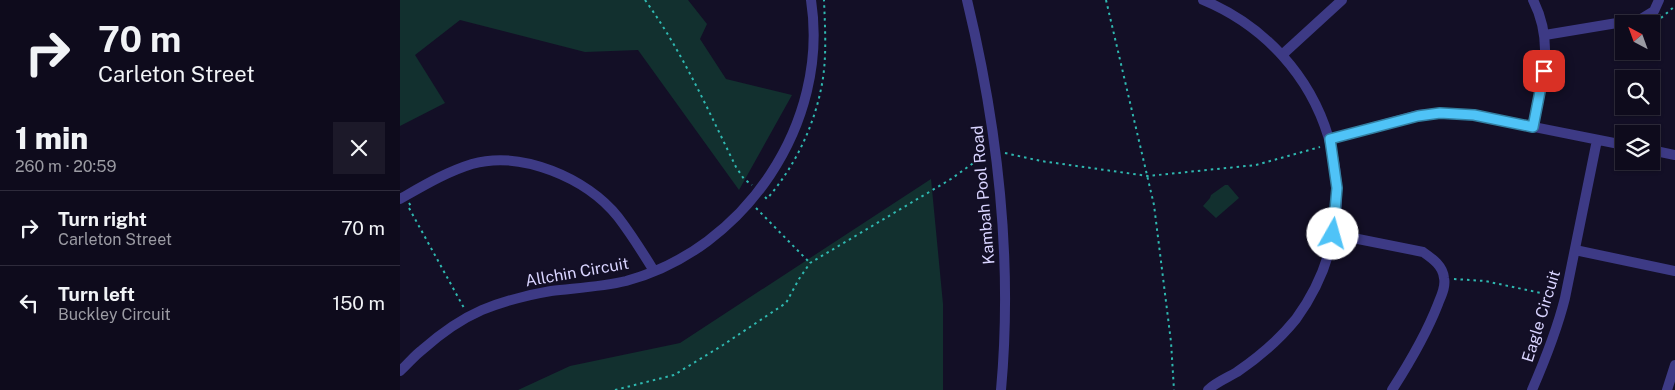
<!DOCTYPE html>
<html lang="en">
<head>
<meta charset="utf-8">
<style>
	body { margin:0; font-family:"Public Sans",sans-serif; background:#1c1929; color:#f1f3f6; height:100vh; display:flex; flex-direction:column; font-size:19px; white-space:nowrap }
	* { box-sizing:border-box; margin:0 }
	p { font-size:16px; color:#9b9ba3 }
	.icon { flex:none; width:28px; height:28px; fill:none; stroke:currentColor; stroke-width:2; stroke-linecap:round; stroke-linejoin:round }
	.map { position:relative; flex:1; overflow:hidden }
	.panel { display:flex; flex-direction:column; background:#0e0b1c; width:400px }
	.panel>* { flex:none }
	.hud { background:#0e0b1c; color:#f1f3f6; overflow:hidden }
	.needle { width:32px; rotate:319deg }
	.tools { position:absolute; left:1215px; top:15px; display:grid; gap:10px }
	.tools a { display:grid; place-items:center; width:45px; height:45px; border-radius:0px; background:#0e0b1c; box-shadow:0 1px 4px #0004,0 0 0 1px #2e2b3b; font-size:25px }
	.pin { position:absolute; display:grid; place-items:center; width:42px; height:42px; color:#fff; margin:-21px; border-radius:10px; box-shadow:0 2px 8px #0006 }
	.me { position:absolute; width:55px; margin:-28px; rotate:7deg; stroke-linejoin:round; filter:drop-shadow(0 0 4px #0008) }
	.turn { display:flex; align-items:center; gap:18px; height:105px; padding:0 15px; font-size:22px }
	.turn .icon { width:65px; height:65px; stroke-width:2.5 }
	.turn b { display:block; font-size:35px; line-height:42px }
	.round { display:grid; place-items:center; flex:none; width:52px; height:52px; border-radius:0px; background:#1c1929 }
	.head { display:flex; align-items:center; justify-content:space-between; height:85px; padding:0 15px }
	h1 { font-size:30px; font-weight:800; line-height:38px }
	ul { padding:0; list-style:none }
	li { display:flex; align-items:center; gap:15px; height:75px; padding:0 15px; border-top:1px solid #2e2b3b }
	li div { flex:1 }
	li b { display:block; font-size:19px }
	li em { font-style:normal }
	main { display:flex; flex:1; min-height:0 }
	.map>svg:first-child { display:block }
	.green { fill:#12302f }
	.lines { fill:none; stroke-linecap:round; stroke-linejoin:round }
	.path { stroke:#2fb8b0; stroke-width:2; stroke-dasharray:2.5 4; stroke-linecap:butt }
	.street { stroke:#3d3a85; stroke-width:10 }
	.route-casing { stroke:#337fa1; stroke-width:12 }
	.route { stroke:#4fc3f7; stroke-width:9 }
	.labels { text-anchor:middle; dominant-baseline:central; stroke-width:4; stroke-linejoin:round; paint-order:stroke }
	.street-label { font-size:16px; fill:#d9d4ff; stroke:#130f26 }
</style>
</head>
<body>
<main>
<section class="panel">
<div class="hud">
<div class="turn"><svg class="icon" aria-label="right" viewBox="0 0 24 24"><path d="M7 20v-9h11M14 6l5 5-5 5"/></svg><div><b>70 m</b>Carleton Street</div></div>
</div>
<div class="head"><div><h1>1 min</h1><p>260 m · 20:59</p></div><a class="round"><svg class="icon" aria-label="close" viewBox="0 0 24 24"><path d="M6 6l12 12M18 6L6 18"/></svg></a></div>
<ul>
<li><svg class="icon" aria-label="right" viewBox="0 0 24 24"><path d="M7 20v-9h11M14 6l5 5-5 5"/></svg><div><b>Turn right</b><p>Carleton Street</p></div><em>70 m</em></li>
<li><svg class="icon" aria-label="left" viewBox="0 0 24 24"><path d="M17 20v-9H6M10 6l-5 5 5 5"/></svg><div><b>Turn left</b><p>Buckley Circuit</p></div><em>150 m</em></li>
</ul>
</section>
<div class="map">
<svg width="1275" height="390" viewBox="0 0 1275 390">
	<rect width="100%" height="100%" fill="#130f26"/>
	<!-- green -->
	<path class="green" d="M0 0H288L307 24 300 39 326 79 392 95 339 190 238 50 185 52 60 20 15 55 45 103 0 126Z
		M531 179 543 304V390H118L170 366 280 343Z
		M825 185H828L839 198 816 218 803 206 810 198 811 195Z"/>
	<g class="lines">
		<!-- path -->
		<path class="path" d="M245 0C282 51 308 110 336 167L344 179 352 185
			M706 0 754 205 771 342 774 390
			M1261 18 1275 6
			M605 153 641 161 748 176 856 165 920 147
			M365 197 367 199C395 166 414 127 422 84 427 57 425 27 424 0
			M9 203 11 206 9 208 64 308
			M356 208 410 263
			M1054 279 1085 281 1155 296
			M215 390 274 375 323 345 386 303 399 279 410 263 551 179 586 154"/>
		<!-- street -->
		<path class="street" d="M567 0C598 128 613 258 601 390
			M803 0C930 53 979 205 896 319 879 340 859 357 837 372 827 378 816 382 808 390
			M1133 0C1155 43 1142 82 1133 127
			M1145 35 1241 19 1254 11 1259 0
			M883 54 942 0
			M930 139 1018 115 1040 113 1074 115 1224 145
			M1251 150 1275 155
			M0 199C23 186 46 172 72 164 121 150 187 178 218 217 231 234 243 253 254 271
			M933 234 1023 252C1033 259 1043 266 1044 278 1046 287 1041 296 1038 304 1026 335 1010 362 992 390
			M1175 250 1275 271
			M0 371C8 364 14 356 22 350 40 334 59 320 82 310 104 301 127 295 151 291 176 288 201 287 226 281 345 249 430 123 411 0
			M1132 390C1145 360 1157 330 1165 298L1197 140
			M1267 390 1275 365"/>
	</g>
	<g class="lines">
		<defs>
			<path id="route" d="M933 234 937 188 930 139 1018 116 1040 113 1074 115 1133 127 1144 71"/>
		</defs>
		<!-- route casing -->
		<use href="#route" class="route-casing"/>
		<!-- route -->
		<use href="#route" class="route"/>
	</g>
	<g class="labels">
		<!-- street labels -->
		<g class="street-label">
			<text transform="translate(583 195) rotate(-95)">Kambah Pool Road</text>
			<text transform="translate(177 272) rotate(-10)">Allchin Circuit</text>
			<text transform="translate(1141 316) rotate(-73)">Eagle Circuit</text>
		</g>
	</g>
</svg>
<div class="tools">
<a><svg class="needle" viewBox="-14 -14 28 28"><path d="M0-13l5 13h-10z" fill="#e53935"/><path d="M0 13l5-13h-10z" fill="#9b9ba3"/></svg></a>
<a><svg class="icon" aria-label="search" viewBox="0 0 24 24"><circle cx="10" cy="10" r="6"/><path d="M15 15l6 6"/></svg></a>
<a><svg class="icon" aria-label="layers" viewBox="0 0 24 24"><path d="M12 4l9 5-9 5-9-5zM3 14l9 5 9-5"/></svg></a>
</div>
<div class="pin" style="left:1144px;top:71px;background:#d93025"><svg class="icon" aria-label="arrive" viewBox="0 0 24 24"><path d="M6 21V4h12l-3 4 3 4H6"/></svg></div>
<svg class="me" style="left:933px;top:234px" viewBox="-20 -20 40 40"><circle r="19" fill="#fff"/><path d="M0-13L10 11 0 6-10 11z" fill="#4fc3f7"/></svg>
</div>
</main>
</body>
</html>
